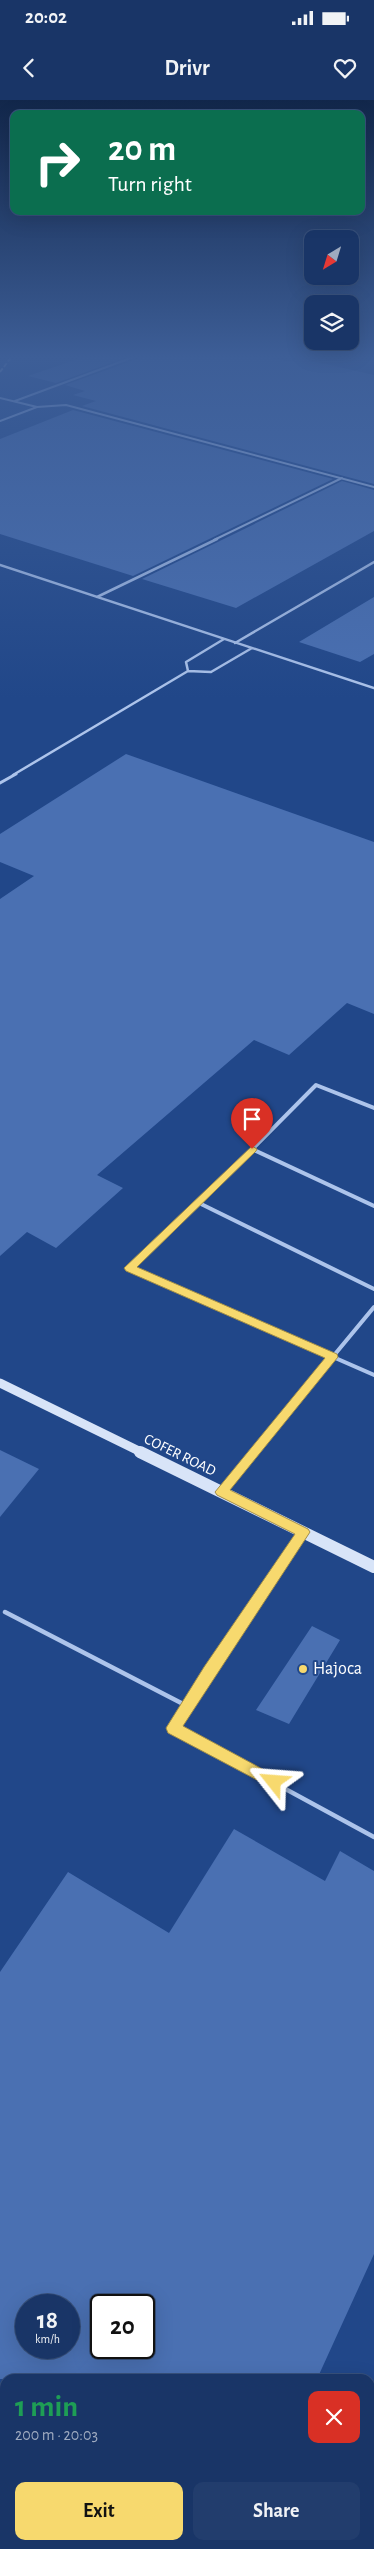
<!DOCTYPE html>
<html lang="en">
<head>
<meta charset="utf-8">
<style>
	body { margin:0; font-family:"Alegreya Sans",sans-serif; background:#223d6d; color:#f1f3f6; height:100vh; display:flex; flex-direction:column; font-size:19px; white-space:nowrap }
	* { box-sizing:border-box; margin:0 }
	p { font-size:16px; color:#9fabc0 }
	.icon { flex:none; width:28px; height:28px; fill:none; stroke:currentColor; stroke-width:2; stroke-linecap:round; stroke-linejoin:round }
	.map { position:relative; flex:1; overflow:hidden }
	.details { position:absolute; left:0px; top:2274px; width:375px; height:176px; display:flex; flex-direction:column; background:#193567; border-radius:15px 15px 0 0; box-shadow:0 5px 20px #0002,0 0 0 1px #37507b }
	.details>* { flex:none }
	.guide { position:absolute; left:10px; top:10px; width:355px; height:105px; border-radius:10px; box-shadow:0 5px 20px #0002,0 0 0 1px #37507b; background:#0b6e4f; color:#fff; overflow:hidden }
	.needle { width:32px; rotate:218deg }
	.fabs { position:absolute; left:304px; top:130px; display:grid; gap:10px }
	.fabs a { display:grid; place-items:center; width:55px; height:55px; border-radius:10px; background:#193567; box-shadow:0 5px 20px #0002,0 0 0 1px #37507b; font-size:25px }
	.speed { position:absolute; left:15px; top:2194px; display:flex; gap:10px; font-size:25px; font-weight:700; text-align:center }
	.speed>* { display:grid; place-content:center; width:65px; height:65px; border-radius:50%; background:#193567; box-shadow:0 5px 20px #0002,0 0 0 1px #37507b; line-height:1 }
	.speed small { font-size:12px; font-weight:400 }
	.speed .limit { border:2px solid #111; border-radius:8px; background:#fff; color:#111 }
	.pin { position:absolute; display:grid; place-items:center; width:42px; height:42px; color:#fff; margin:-51px -21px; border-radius:50% 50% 50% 0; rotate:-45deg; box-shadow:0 0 5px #0007 }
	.pin .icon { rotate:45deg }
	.me { position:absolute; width:55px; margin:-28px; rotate:298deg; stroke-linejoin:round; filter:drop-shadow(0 0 4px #0008) }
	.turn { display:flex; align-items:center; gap:18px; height:105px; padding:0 15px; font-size:22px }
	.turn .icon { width:65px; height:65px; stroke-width:2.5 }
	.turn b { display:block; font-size:35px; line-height:42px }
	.round { display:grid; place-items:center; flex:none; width:52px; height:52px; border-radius:10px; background:#223d6d }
	.overview { display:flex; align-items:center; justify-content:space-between; height:85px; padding:0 15px }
	h1 { font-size:30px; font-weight:700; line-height:38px; color:#1e9e55 }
	.action { display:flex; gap:10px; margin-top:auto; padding:10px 15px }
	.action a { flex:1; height:58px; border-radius:10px; background:#f7d96e; color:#111; font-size:20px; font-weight:700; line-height:58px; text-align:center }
	.action a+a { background:#223d6d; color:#f1f3f6 }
	.status { display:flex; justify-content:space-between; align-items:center; height:35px; padding:0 25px; background:#193567; direction:ltr }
	.status svg { height:14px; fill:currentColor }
	header { display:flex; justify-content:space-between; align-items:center; height:65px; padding:0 15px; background:#193567; font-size:22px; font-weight:700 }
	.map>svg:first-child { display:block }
	.building { fill:#4a70b2; fill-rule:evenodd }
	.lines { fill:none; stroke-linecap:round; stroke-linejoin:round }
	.lane-far4 { stroke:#adc4eb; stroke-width:2 }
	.lane-far3 { stroke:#adc4eb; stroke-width:2.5 }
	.lane-far2 { stroke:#adc4eb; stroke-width:3 }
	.lane-far1 { stroke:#adc4eb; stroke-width:4 }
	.lane { stroke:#adc4eb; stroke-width:4.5 }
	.secondary-far1 { stroke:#d8e4f8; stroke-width:9 }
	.secondary { stroke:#d8e4f8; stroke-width:12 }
	.rail { stroke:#fff; stroke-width:2; stroke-dasharray:4.5 2; stroke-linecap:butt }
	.route { fill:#f7d96e; stroke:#a18d48 }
	.poi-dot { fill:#f7d96e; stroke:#214789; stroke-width:2 }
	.labels { text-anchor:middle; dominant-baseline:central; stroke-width:4; stroke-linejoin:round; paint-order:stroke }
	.street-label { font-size:15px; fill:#fff; stroke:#214789 }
	.near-poi-label { font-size:18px; fill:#fff; stroke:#214789; text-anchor:start }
</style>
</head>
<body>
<div class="status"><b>20:02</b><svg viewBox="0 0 49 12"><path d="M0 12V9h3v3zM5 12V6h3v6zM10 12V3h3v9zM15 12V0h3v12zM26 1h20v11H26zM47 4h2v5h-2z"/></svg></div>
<header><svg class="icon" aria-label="back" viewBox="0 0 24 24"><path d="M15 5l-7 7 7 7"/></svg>Drivr<svg class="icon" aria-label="heart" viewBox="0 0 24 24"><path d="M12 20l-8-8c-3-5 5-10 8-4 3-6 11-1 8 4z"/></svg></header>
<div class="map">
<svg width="374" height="2449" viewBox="0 0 374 2449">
	<rect width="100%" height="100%" fill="#214789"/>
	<!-- building -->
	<path class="building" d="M90 255H132L56 283 28 276Z
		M142 255H256L289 262 300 258 374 275V384L82 306 96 301 73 295 85 291 65 285 140 258Z
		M73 310 333 379 133 476 0 434V339Z
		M342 381 374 390V431L236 508 142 479Z
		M374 497V554L360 562 299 542Z
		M126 654 374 742V914L347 903 289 955 254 940 97 1075 123 1088 56 1148 27 1132 0 1156V799L34 776 0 762V734Z
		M0 1350 39 1369 0 1417Z
		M312 1526 340 1540 289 1624 256 1610Z
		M234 1729 325 1781 340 1751 374 1771V2154L317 2279H0V1872L68 1772 169 1833ZM26 2205H69V2248H26ZM101 2205H144V2248H101Z"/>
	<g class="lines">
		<!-- lane-far4 -->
		<path class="lane-far4" d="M366 255 374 256
			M0 298 37 307 0 321
			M15 301 139 255
			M37 307 66 305 374 387
			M214 440 342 378"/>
		<!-- lane-far3 -->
		<path class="lane-far3" d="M0 465 374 588
			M97 497 217 439
			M235 543 374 462
			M188 571 186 562 224 539
			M13 675 188 571 211 572 252 548"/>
		<!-- lane-far2 -->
		<path class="lane-far2" d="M0 683 16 674"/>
		<!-- lane-far1 -->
		<path class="lane-far1" d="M374 1008 316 985 199 1103 130 1168 374 1275
			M252 1049 374 1106
			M199 1103 374 1189
			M253 1353 374 1207"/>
		<!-- lane -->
		<path class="lane" d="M223 1390 254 1352
			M302 1434 173 1628 374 1737
			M5 1512 187 1606"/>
		<!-- secondary-far1 -->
		<path class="secondary-far1" d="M0 1283 143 1353"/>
		<!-- secondary -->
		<path class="secondary" d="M140 1352 374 1467"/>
		<!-- rail -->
		<path class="rail" d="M0 272 13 255"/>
	</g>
	<!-- sky -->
	<linearGradient id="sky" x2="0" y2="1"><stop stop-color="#12274b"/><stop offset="0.43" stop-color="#3d5e97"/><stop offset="1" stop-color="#3d5e97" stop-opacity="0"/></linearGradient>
	<rect width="374" height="598" fill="url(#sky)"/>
	<!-- route -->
	<path class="route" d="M252 1046 257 1049 256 1051 137 1167 337 1254 338 1257 230 1390 308 1429 310 1432 183 1626 279 1678 281 1682 279 1687 274 1689 168 1633 166 1628 204 1567 295 1434 217 1395 215 1392 325 1258 126 1171 124 1168Z"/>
	<!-- markers -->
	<circle class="poi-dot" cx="303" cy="1569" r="5"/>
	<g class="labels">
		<!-- street labels -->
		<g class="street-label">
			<text transform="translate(180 1355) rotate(26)">COFER ROAD</text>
		</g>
		<!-- near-poi labels -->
		<g class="near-poi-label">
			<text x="313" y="1569">Hajoca</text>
		</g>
	</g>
</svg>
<div class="fabs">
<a><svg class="needle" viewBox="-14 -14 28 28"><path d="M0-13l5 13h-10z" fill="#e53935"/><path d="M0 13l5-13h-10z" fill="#9fabc0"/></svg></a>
<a><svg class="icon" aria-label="layers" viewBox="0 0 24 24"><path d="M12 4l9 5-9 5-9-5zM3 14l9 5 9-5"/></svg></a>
</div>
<div class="speed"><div>18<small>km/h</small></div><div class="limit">20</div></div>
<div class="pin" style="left:252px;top:1049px;background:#d93025"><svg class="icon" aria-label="arrive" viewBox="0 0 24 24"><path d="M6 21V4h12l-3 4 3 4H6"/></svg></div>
<svg class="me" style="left:274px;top:1682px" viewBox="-20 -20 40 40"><path d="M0-17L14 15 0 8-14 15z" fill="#f7d96e" stroke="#fff" stroke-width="4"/></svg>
<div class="guide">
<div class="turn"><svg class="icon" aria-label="right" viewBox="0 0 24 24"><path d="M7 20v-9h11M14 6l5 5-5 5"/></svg><div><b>20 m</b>Turn right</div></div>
</div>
<section class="details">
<div class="overview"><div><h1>1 min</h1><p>200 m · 20:03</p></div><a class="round" style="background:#d93025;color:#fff"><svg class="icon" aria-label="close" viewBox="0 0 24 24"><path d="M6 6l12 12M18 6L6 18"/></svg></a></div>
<div class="action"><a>Exit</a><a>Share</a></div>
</section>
</div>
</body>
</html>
